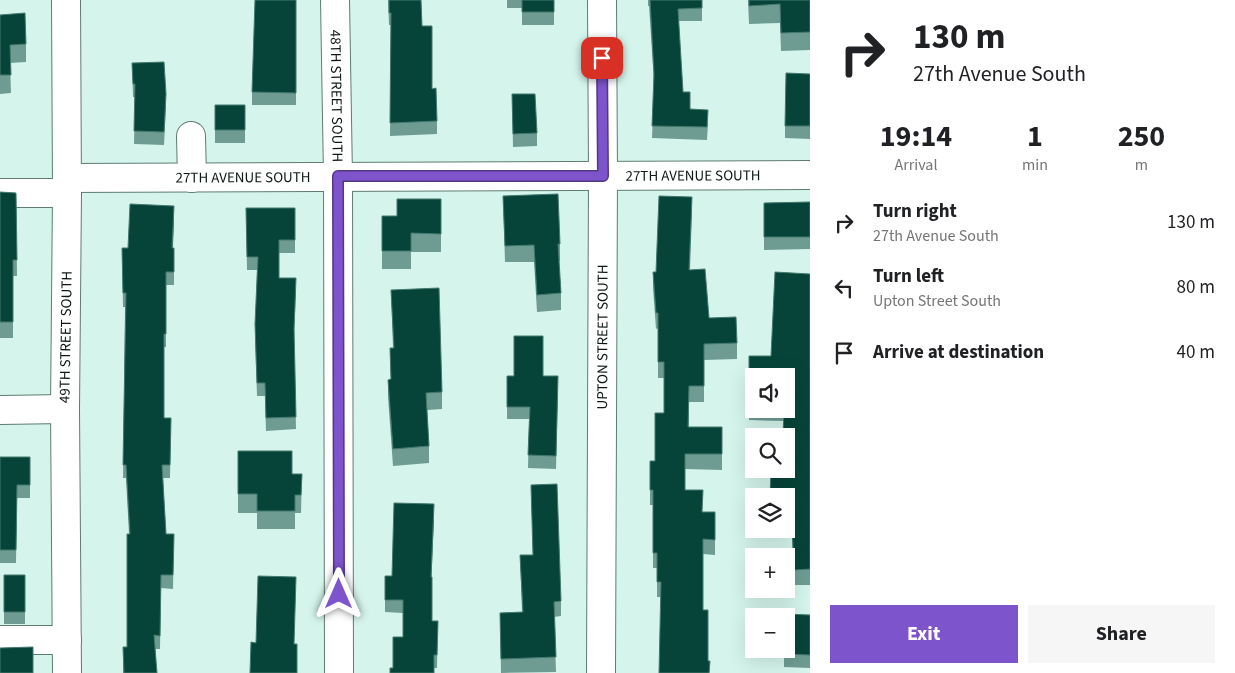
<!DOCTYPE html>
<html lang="en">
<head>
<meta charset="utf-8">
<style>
	body { margin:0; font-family:"Source Sans 3",sans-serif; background:#f6f6f6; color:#202124; height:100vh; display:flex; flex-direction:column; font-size:19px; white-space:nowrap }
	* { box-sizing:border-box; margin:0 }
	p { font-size:16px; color:#757577 }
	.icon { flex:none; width:28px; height:28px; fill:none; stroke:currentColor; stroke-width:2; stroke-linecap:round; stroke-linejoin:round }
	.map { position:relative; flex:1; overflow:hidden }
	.sheet { display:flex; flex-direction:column; background:#fff; width:425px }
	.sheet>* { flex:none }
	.banner { background:#fff; color:#202124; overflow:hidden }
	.controls { position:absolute; left:745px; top:368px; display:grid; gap:10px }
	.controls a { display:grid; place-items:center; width:50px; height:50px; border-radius:0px; background:#fff; box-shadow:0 5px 20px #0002; font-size:25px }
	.pin { position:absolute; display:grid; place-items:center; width:42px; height:42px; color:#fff; margin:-21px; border-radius:10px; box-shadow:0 2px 8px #0006 }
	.me { position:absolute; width:55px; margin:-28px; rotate:0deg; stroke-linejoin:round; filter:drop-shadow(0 0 4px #0008) }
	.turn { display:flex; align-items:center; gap:18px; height:105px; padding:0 20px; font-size:22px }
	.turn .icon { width:65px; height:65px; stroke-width:2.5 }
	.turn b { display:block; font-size:35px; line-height:42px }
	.eta { display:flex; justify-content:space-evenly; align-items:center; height:85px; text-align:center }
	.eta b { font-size:30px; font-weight:700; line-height:35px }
	.cta { display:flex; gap:10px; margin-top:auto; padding:10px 20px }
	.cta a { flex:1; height:58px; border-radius:0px; background:#7e54cd; color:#fff; font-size:20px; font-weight:700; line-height:58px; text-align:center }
	.cta a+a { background:#f6f6f6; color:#202124 }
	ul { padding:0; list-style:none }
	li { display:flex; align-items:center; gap:15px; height:65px; padding:0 20px }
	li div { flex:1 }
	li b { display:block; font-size:19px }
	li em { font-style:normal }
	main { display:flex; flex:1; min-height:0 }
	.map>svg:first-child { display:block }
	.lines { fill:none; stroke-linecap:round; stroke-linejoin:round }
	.minor-casing { stroke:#5f7b73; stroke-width:30 }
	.minor { stroke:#fff; stroke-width:28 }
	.wall { fill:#6e9c92; fill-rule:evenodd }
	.shaded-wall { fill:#44796f }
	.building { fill:#064439; stroke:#44796f }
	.route-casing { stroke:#523785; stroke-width:12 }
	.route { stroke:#7e54cd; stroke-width:9 }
	.labels { text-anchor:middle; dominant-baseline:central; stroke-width:5; stroke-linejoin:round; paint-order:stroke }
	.street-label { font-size:15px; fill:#0c1714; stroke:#fff }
</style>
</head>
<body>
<main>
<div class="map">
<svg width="810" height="673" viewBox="0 0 810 673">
	<rect width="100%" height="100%" fill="#d5f5ec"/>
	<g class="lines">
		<defs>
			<g id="minor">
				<path d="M66 0 67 193 65 409 67 673"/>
				<path id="s1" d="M335 0 338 177 339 673"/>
				<path d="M191 136 192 178"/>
				<path id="s2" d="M67 178 810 175"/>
				<path d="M0 193H67"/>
				<path d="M0 410 65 409"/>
				<path d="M0 640H67"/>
				<path id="s3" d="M601 673 603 175 602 0"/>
			</g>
		</defs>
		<!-- minor casing -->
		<use href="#minor" class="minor-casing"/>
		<!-- minor -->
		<use href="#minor" class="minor"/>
	</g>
	<!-- wall -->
	<path class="wall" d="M296 0V105H252V92Z
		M388 0H421L422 26 437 121V134L390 136 391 25H389Z
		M507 0H554V25H522V8H507Z
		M648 0H702V21H678L683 92 690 109 708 123 707 140 652 138 654 82 649 6H648Z
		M748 0H810V50L781 51 780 23 749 24Z
		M0 15 26 44V62L10 63 11 93 0 94Z
		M132 63 166 107 164 145 134 144 135 97H133Z
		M810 74V139L785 138V126Z
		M512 94 537 133V146L513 147Z
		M215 105H245V143H215Z
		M0 192 16 193 17 276H13V338H0Z
		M503 196 560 244V261H559L561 293V310L537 312 534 262H505Z
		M441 199V252H411V269H382V216H397Z
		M810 202V249L764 250V203Z
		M246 208H295V253H279V278L296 291 294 336 296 429 266 431 265 396H257L255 337 257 270H247Z
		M692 212 690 270 709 318 737 343V359L704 360V402H689V427H722V470L685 469V490L702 512H715V555L703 554V610L708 661 710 673 661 597H657V568H653V505H650V461H655L664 413V378H658V328L656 329 653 288V272H656Z
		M174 220 173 248H174V285H166V347H164V418H171L170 478H163L166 534H174L173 589 161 588 160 649H155L157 673H123V647H127L129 534 126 478H123L125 307H123L122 248H128Z
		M810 274V585H794L791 514H786V469L783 421 749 420V356H771ZM754 376H786V409H754Z
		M391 290 442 392V409L427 410 429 446V463L393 466 388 397V380H391L390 348H393Z
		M507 376H543L558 388 556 469 528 468 529 419H507Z
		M238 451 292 474H302L301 513H295V529H257V513H238Z
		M0 457H30V498H17L16 563H0Z
		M531 485 561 601V616L554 617 556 672 501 673 500 613 522 612 520 555H533Z
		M434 517 431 577 432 621H438L437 668H393L403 637V613L385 612V576H392Z
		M4 575H25V624H4Z
		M810 615V668L784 667V649Z"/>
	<!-- shaded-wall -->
	<path class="shaded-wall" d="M174 206V220L172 261V248Z
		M434 504V517L431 590V577Z"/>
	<!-- building -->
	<path class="building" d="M255 0H296V93L252 92Z
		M389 0H421L422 26H432V89L436 88 437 121 390 123 391 13H389Z
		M522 0H554V12H522Z
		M650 0H702V8L678 9 683 92H690V109L708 110 707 127 652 126 654 74Z
		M749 0H810V32L781 33 780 4 749 6Z
		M25 13 26 44 10 45 11 75H0V15Z
		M164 62 166 94 164 132 134 131 135 84H133L132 63Z
		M786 73 810 74V126H785Z
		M512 94H535L537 133 513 134Z
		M215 105H245V130H215Z
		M0 192 16 193 17 260H13V322H0Z
		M558 194 560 244H558L561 293 537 295 534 245 505 246 503 196Z
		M659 196 692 197 689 270 705 269 709 318 736 317 737 343 704 344V386H689L688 427H722V454H685V490H703L702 512H715V540L703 539V610H708V661H710L709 673H659L661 582H657V553H653V490H650V461H655V413H664V362H658V313H656L653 272H656Z
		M397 199H441V234L411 233V251H382V216H397Z
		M810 202V237H764V203Z
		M130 204 174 206 172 248H174V272H166V334H164V418H171L170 465H162L166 534H174L173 575H161L160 636 154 635 157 673H124L123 647H127V534H130L126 465H123L126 293H123L122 248H128Z
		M246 208H295V240H279V278H296L294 328 296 417 266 418 265 383H257L255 324 258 257H247Z
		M775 272 810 274V569L794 570 791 498H786V496H770L771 469H786V436H783L784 409H786V376H754V405L749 404V356H771Z
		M439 288 442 392 426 393 429 446 393 449 388 380 391 379 390 348H394L391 290Z
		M514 336H543V376H558L556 456 528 455 530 407H507V376H514Z
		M238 451H292V474H302L301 495H295V511H257V494H238Z
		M0 457H30V485H17L16 550H0Z
		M557 484 561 601 554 602 556 657 501 659 500 613 523 612 520 555H533L531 485Z
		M394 503 434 504 431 577H432V621H438L437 655H434V673H390V668H393V637H403V600H385V576H392Z
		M4 575H25V612H4Z
		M258 576 296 577 294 644H297V673H250L251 642 256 643Z
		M785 614 810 615V655L784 654V649H786V616H785Z
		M33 647V673H0V648Z"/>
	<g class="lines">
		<defs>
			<path id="route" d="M339 594 338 176H603L602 58"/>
		</defs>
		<!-- route casing -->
		<use href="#route" class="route-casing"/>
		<!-- route -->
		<use href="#route" class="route"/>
	</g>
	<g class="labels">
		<!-- street labels -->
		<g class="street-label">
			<text stroke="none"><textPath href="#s1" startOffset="96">48TH STREET SOUTH</textPath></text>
			<text stroke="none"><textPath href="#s2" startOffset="626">27TH AVENUE SOUTH</textPath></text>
			<text stroke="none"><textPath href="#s2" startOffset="176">27TH AVENUE SOUTH</textPath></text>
			<text stroke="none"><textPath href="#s3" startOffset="336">UPTON STREET SOUTH</textPath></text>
			<text transform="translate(66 337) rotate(-89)">49TH STREET SOUTH</text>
		</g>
	</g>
</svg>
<div class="controls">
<a><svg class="icon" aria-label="sound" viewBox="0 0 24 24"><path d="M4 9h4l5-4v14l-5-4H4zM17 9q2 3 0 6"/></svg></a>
<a><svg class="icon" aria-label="search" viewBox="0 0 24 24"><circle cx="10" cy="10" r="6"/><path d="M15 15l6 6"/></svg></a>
<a><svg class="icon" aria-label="layers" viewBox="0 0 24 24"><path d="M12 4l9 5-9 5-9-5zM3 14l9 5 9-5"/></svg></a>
<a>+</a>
<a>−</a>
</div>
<div class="pin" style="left:602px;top:58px;background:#d93025"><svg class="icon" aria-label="arrive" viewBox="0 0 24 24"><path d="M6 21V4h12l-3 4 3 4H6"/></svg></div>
<svg class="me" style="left:339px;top:594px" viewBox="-20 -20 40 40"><path d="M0-17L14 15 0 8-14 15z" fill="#7e54cd" stroke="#fff" stroke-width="4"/></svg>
</div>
<section class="sheet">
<div class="banner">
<div class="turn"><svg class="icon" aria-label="right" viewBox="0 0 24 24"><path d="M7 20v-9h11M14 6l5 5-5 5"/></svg><div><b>130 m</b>27th Avenue South</div></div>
</div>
<div class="eta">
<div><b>19:14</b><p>Arrival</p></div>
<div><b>1</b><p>min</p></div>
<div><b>250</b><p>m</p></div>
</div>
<ul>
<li><svg class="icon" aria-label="right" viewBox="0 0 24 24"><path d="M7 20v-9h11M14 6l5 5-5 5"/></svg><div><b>Turn right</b><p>27th Avenue South</p></div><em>130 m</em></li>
<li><svg class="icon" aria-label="left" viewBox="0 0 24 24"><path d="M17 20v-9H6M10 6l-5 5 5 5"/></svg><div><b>Turn left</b><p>Upton Street South</p></div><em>80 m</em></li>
<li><svg class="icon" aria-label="arrive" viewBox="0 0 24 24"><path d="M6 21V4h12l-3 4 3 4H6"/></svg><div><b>Arrive at destination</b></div><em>40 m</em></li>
</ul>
<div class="cta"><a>Exit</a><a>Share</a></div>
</section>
</main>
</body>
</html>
